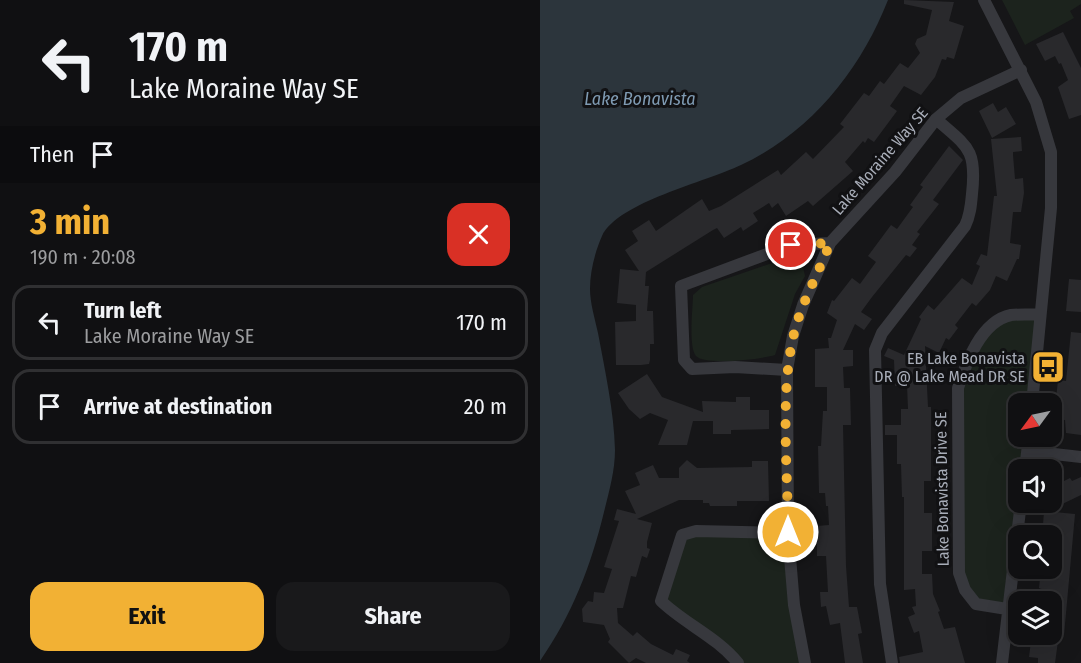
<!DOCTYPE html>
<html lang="en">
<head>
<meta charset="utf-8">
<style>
	body { margin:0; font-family:"Fira Sans Condensed",sans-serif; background:#19191b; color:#f1f3f6; height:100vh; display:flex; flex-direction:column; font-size:22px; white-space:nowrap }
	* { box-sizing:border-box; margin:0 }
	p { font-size:20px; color:#9c9d9f }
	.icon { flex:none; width:33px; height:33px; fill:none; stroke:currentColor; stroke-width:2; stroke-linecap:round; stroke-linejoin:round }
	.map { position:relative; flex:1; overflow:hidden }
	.drawer { display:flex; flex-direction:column; background:#101012; width:540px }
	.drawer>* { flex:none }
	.top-card { background:#101012; color:#f1f3f6; overflow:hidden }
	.needle { width:39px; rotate:237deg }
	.controls { position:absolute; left:468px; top:393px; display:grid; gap:12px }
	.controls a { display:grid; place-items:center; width:54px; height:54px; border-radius:12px; background:#101012; box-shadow:0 6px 24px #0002,0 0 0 2px #303032; font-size:30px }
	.pin { position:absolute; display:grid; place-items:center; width:51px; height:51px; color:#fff; margin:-26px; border:3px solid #fff; border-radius:50%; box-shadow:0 2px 6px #0007 }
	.me { position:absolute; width:66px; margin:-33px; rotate:0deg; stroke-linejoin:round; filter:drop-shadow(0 0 4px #0008) }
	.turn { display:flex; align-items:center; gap:21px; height:126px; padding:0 30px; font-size:27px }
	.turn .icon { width:78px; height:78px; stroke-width:2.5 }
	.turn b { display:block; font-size:42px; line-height:51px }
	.then { display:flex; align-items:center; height:57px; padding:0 30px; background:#0003; gap:12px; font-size:22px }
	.round { display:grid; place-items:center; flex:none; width:63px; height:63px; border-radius:18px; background:#19191b }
	.headline { display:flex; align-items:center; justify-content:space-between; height:102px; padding:0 30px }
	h1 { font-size:36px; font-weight:700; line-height:45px; color:#f2b134 }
	.cta { display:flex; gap:12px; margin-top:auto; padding:12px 30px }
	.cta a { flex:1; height:69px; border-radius:18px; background:#f2b134; color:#111; font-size:24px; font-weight:700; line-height:69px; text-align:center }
	.cta a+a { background:#19191b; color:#f1f3f6 }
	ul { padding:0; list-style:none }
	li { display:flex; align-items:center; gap:18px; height:75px; margin:0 12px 9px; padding:0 18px; border:3px solid #303032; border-radius:18px }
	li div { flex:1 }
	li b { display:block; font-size:22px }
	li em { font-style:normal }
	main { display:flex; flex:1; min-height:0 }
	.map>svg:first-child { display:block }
	.green { fill:#1c231d }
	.water { fill:#2c353c }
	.building { fill:#29292c }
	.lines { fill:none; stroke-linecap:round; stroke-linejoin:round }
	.minor { stroke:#37383d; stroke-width:12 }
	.route { stroke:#f2b134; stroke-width:10; stroke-dasharray:0 18 }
	.labels { text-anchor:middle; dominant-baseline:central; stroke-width:6; stroke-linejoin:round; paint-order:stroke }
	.street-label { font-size:16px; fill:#a8adb8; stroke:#111113 }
	.poi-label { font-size:16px; fill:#a8adb8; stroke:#111113; text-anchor:end }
	.water-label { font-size:18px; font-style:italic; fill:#7f9bb3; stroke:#111113 }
</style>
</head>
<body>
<main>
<section class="drawer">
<div class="top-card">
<div class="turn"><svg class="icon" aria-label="left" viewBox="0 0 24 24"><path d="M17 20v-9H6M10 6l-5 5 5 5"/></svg><div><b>170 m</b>Lake Moraine Way SE</div></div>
<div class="then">Then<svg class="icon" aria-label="arrive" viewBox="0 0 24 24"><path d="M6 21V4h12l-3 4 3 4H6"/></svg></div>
</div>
<div class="headline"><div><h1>3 min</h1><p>190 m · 20:08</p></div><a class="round" style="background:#d93025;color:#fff"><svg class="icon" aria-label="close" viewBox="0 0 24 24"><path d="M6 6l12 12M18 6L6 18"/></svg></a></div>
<ul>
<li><svg class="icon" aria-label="left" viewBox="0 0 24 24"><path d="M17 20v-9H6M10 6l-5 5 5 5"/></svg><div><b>Turn left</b><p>Lake Moraine Way SE</p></div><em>170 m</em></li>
<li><svg class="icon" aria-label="arrive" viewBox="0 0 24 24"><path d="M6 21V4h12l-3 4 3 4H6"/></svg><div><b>Arrive at destination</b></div><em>20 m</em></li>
</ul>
<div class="cta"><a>Exit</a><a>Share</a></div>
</section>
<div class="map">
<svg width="541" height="663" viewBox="0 0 541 663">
	<rect width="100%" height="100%" fill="#161618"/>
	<!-- green -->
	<path class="green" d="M462 0H541V4L530 11 534 18 485 45Z
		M255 258 262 262 265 276 255 294 235 355C222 359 165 366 156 356 148 347 153 307 153 295L162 287 244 259Z
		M499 314 492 403 478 404V436L489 437 485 469 478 470V502L467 609 436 604 425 590 417 415 425 366 451 325Z
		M248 533 265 663H198L121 601 142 535Z"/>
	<!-- water -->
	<path class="water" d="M0 0H348C320 71 271 132 201 165 166 182 78 202 62 236 55 252 50 271 50 289 50 303 55 319 58 333 65 371 74 411 75 450 75 471 69 492 64 512 51 566 32 615 0 661Z"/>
	<!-- building -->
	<path class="building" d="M364 0 414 2 409 21 424 26 414 59 407 57 406 60 402 59 395 77 381 95 364 86 350 106 357 111 334 142 328 138 325 143 323 141 305 162 313 171 273 206 268 201 246 216 238 203 232 208 229 203 213 213 218 221 203 231 201 227 184 238 177 228 173 230 106 272 105 286H109L107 311H113L114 344H110V360L109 364 101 365H76L75 322 96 321V305L77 303 80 269 99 271 85 250 98 241 92 231 109 220 116 231 162 199 169 211 181 206 238 170 241 175 266 152 273 159 304 127 300 124 324 93 329 96 340 81 344 84 360 63 368 68 380 53 375 44 377 39 386 35 392 10 364 4Z
		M523 32 541 68V115L529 119 518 87 528 80 521 63 519 64 515 56 505 61 496 44Z
		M453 103 458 112 466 107 476 124 452 138 439 111Z
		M481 137 482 151 473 152V155L475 179 483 178 484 193 481 212H473L470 243 481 245 479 259H477L467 281 456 276 450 290 436 306 432 303 415 325 418 328 409 340 406 338 399 353 385 346 388 407H391V481H384V513H392V551H382V574H392L393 594 400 611 398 612 404 629 415 627 425 663H360L359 657 383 652 379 631 374 633 368 617 375 614 372 607 376 606 375 589 364 590V497H362L361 464H357V435H345V425H361V409H368L367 385 355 386 354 360 344 356 348 348 364 355 381 319 379 317 388 305 394 310 422 278 432 285 440 266 436 264 441 254 447 256 454 196H457L451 139Z
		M409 146 423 160 393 200 399 204 377 232 380 234 372 245 377 248 370 257 366 255 332 297 321 312 332 319 324 330 315 324 303 350H313V366L303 367 304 388H310L311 425H303L306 566 309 607H317L322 633 318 634 323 663H305L300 623 290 625 286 606 281 607 280 592H288L286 556H277V526L289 525 288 506H286L285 493H279L278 446H281L283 411H287V387H275V349L289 348 288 338H291L297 320 287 313 292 300 294 301 312 278 320 284 336 262 328 256 351 225 357 229 373 207 370 205 383 187 380 185Z
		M529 279 541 280V312L526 311Z
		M531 332 541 333V435L526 433 525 420 514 419 518 380 526 381Z
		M107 374 122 397 163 412 162 401 196 402V397H210V410H229V429L191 430V434H173V421H153L147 445H118L128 420 110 413 100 419 89 409 78 393Z
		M147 460 157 468 212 467V461H228L229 501H197V506H170L169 503H163V500H139L97 519 112 523 107 542V548L110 549 107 558 102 556 96 577 91 576 83 608H77L78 623 93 636 97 632 111 644 133 655 136 649 150 655 147 661 150 663H106L96 658 89 663 68 642 70 639 64 625 43 622 42 609 48 601 53 602 54 592 64 593 72 569 64 567 79 521 74 520 77 509 96 514 85 491 100 485 95 473 113 465 119 478H139V468Z
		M541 477V495L512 509V487L530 478 532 481Z
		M504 511 535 514 524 635 512 634 511 593 499 588 501 568H512L514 527 503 525Z
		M492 634H519L515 663H498V658L489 657Z"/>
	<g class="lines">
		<!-- minor -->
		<path class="minor" d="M444 0 496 102 511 152V208L492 404
			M247 370 195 367 152 369 144 360 141 286 251 245 290 243
			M488 451 541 457
			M485 470 489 436
			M467 609 436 604 425 590 419 573 418 388C426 363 441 321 471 315 480 314 490 315 499 314
			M198 663C177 637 145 624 121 601L142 535 156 531 248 533
			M265 663 254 605 248 533 247 370 253 336 263 305 290 243 355 172 396 119 421 98 481 70
			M352 663 340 584 335 350 342 333 425 226C430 216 431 206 432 194 437 149 428 147 396 119
			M462 663 481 502"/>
	</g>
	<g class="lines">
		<!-- route -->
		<path class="route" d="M248 532C248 473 240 395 253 338 260 305 278 275 290 243L251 245"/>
	</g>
	<!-- icons -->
	<defs>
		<symbol id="bus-square" viewBox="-11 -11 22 22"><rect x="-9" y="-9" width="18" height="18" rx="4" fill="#f2b134" stroke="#111113"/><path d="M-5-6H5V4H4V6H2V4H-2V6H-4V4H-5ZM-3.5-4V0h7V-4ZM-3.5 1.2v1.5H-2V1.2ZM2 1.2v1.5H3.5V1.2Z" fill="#111"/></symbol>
	</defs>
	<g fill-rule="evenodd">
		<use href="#bus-square" x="489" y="348" width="38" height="38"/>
	</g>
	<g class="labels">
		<!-- street labels -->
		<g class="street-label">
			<text transform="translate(340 161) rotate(-49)">Lake Moraine Way SE</text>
			<text transform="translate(402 489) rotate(-91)">Lake Bonavista Drive SE</text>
		</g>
		<!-- poi labels -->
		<g class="poi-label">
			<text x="485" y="358">EB Lake Bonavista<tspan x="485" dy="18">DR @ Lake Mead DR SE</tspan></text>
		</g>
		<!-- water labels -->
		<g class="water-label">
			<text x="100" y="99">Lake Bonavista</text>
		</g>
	</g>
</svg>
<div class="controls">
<a><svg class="needle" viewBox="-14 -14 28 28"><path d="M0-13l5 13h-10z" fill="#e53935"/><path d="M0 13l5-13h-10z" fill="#9c9d9f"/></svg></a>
<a><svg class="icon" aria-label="sound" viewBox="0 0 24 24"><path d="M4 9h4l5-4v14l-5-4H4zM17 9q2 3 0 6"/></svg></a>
<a><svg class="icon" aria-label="search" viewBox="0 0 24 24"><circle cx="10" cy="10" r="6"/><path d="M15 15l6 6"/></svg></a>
<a><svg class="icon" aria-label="layers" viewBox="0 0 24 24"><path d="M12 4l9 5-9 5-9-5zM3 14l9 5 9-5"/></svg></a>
</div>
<div class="pin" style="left:251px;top:245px;background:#d93025"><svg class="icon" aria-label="arrive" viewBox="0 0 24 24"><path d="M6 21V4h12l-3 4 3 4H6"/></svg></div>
<svg class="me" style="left:248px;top:532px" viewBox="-20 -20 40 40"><circle r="17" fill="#f2b134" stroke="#fff" stroke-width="3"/><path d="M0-11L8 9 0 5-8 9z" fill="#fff"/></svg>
</div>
</main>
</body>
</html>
